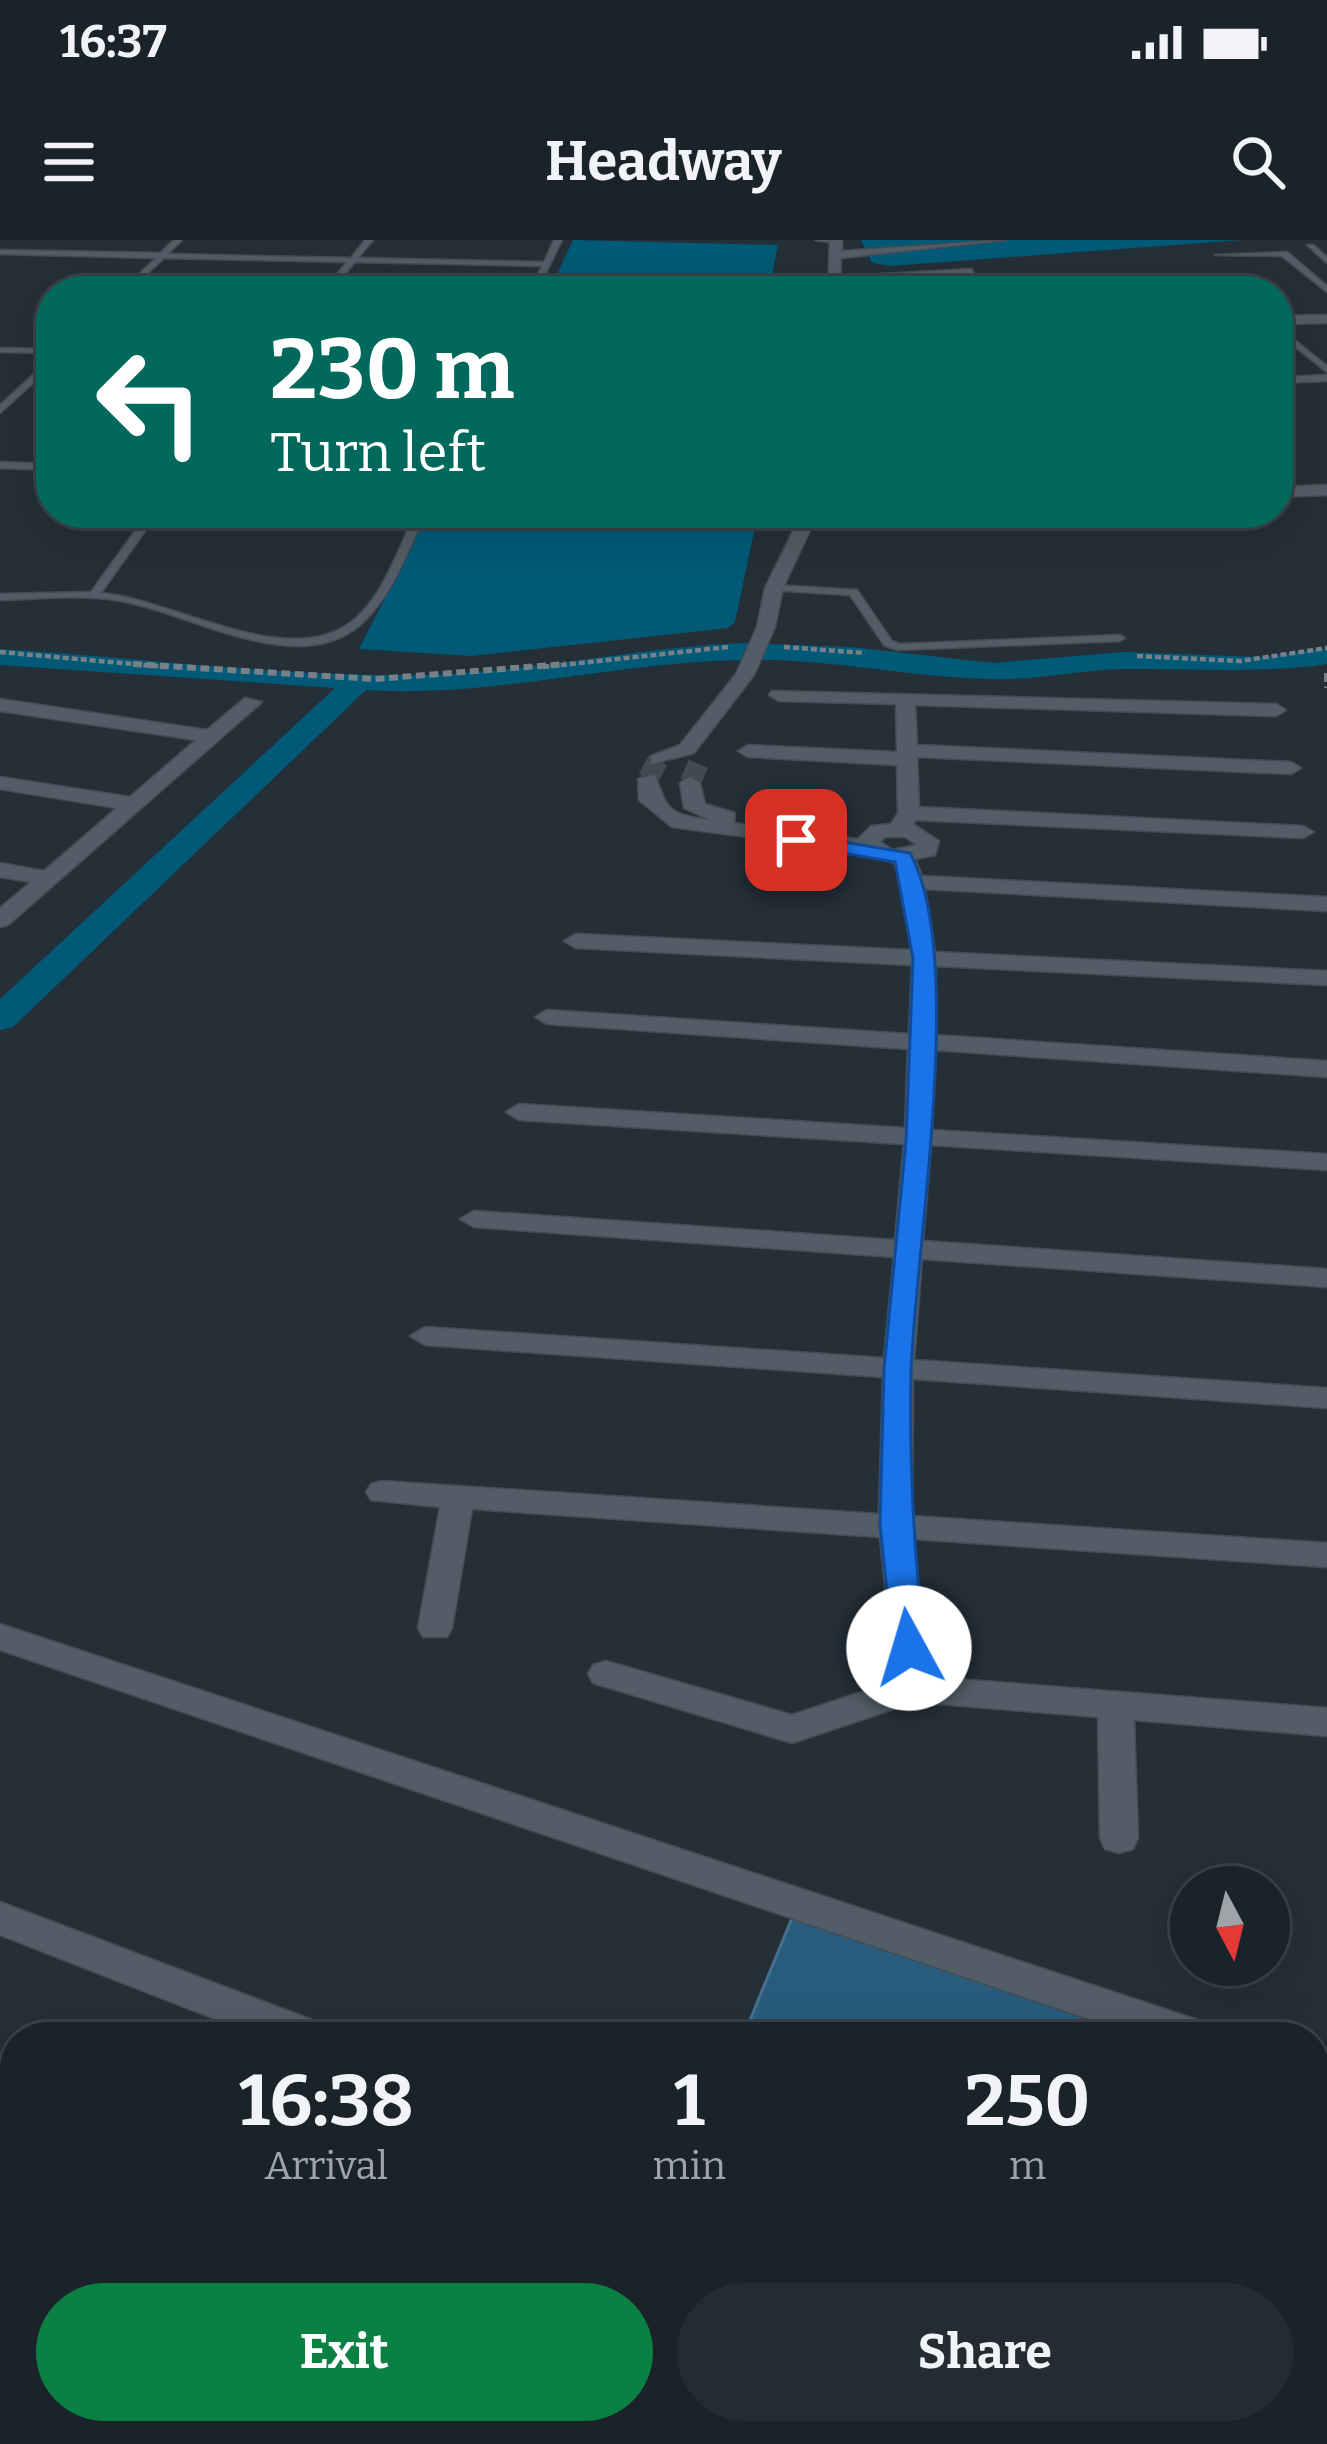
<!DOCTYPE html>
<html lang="en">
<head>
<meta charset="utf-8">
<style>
	body { margin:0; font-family:Bitter,serif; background:#242b32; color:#f1f3f6; height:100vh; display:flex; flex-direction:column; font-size:45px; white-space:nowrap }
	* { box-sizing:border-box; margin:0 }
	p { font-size:39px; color:#a0a4a8 }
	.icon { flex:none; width:66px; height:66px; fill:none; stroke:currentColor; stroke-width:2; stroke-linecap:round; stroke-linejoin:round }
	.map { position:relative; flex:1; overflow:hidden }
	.panel { position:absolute; left:0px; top:1782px; width:1329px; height:423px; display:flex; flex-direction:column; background:#1b232a; border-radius:48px 48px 0 0; box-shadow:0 12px 48px #0002,0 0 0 3px #394047 }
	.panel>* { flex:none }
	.banner { position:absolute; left:36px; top:36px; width:1257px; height:252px; border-radius:48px; box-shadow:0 12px 48px #0002,0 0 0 3px #394047; background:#00695c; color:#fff; overflow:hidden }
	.needle { width:78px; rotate:173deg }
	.tools { position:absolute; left:1170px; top:1626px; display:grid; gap:24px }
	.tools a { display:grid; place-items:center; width:120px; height:120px; border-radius:50%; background:#1b232a; box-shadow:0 12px 48px #0002,0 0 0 3px #394047; font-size:60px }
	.pin { position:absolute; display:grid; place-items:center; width:102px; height:102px; color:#fff; margin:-51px; border-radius:24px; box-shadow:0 6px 18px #0006 }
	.me { position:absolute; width:132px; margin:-66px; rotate:354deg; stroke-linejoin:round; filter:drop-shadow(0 0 9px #0008) }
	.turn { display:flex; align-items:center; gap:42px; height:252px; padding:0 36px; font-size:54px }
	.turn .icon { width:156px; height:156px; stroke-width:2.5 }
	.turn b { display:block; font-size:84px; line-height:102px }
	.eta { display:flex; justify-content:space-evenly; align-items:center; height:204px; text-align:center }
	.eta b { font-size:72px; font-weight:700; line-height:84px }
	.action { display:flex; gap:24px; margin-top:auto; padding:24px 36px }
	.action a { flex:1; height:138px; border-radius:72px; background:#0b8043; color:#fff; font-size:48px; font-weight:700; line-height:138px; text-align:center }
	.action a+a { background:#242b32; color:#f1f3f6 }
	.status { display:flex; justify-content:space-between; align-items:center; height:84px; padding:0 60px; background:#1b232a; direction:ltr }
	.status svg { height:33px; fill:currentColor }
	header { display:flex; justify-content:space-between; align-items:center; height:156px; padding:0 36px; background:#1b232a; font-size:54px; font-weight:700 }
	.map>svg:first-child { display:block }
	.water { fill:#005a77 }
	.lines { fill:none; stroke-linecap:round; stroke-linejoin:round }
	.canal { fill:#005a77; fill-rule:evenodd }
	.building { fill:#295c7c; stroke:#45718d; stroke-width:3 }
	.minor-tunnel { stroke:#3f4a52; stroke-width:21; stroke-dasharray:21 10; stroke-linecap:butt }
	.service-casing { stroke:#434c53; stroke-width:3 }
	.minor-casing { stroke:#434c53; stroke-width:3 }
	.path-far1 { stroke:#778088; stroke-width:4.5; stroke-dasharray:6 3; stroke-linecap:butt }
	.path { stroke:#778088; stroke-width:6; stroke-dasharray:9 4.5; stroke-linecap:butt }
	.service { fill:#525d67; fill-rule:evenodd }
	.minor { fill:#525d67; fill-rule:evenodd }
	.route { fill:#1a73e8; stroke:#114b97; stroke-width:3 }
</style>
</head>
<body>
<div class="status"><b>16:37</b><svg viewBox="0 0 49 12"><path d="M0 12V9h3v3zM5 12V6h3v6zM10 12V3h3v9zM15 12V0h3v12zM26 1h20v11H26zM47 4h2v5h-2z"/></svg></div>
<header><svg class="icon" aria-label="menu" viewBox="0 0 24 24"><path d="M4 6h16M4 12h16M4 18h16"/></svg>Headway<svg class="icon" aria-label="search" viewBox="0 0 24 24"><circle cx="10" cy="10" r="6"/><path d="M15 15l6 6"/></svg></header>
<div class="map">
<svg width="1327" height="2204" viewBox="0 0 1327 2204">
	<rect width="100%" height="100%" fill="#242f38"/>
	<!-- water -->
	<path class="water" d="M573 0 778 5 769 51H549Z
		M861 0H1242L891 26 872 23Z
		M428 273H758L735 382 728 388 472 416 359 409Z"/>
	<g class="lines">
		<!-- canal -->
		<path class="canal" d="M741 403 850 407 993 423 1124 412 1261 417 1327 408V424C1259 434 1195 428 1127 429 1082 429 1037 441 991 439 906 437 823 417 737 420 612 423 492 458 366 450L13 787 0 790V759L335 448 0 425V409C133 417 280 437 412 435 523 434 631 408 741 403Z"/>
	</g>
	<!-- building -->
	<path class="building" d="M792 1678 1144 1785 1141 1797H743Z"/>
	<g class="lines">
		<!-- minor-tunnel -->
		<path class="minor-tunnel" d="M648 539 658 520
			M690 543 700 520"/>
		<defs>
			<path id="service" d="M174 0H182L168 14 351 18 365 0H373L358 18 544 22 554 0H562L537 51H529L542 26 355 22 331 51H323L347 22 164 18 129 51H121L156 18 0 14V10L160 13Z
				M815 0H839L840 1 836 3Z
				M1307 5H1313L1327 17V23Z
				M1287 12 1327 46V52L1282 16 1215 15Z
				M971 29 974 33 835 39 831 37Z
				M1278 87 1327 126V132L1278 93Z
				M0 108 51 109V113L0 112Z
				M48 121H51V127L0 173V165Z
				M1327 135V141L1278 143V137Z
				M0 222 51 224V230L0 228Z
				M148 273H158L101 353C172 359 286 430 350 383 383 359 398 308 416 273H426C408 310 392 357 360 385 297 439 190 373 121 361 81 354 40 359 0 360V354L91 352Z
				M774 345 857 350 892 401 899 404 1120 395 1125 398 1120 401 897 410 884 405 850 355 770 350V346Z"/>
			<path id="minor" d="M830 0H842V11L1006 0 841 18 840 51H828Z
				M1327 75V83L1278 84V76Z
				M1327 245V255L1278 257V247Z
				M802 273H818L783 348 775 387 754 435 694 513 651 524V516L680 505 736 434 757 387 765 348Z
				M772 451 1276 464 1286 470 1276 476 915 465 917 505 1291 522 1301 528 1291 534 917 517 919 567 1303 586 1314 592 1303 598 916 580 913 584 939 601 935 615 915 619 922 636 1327 657V671L925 649 935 712 1327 731V745L936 726 934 795 1327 821V837L934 810 932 890 1327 914V930L931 905 923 1001 1327 1029V1047L922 1019 914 1120 1327 1148V1168L913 1139 912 1276 1327 1303V1327L913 1299 930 1437 1327 1468V1496L1134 1480 1138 1598 1133 1609 1119 1613 1105 1609 1100 1598 1098 1477 915 1462 792 1503 593 1443 588 1434 593 1425 606 1421 792 1475 895 1441 880 1297 472 1269 452 1388 447 1397H423L418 1388 440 1267 371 1260 366 1252 371 1244 382 1241 879 1274 883 1137 425 1105 410 1096 425 1087 884 1118 894 1017 474 987 460 979 474 971 895 1000 904 904 519 880 506 872 519 864 905 888 908 809 547 784 535 777 547 770 909 794 912 725 576 708 564 701 576 694 911 710 902 642 894 623 868 613 672 587 639 560 638 539 655 535C668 571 668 574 710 580L684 568 680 543 690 537 700 543 705 564 735 573 734 583 858 599 871 586 891 584 898 573 897 525 748 517 738 511 748 505 897 512 896 464 779 461 769 455ZM885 597H905L917 605 893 610 880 602Z
				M245 458 262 462 8 685 0 687V668L31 642 0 637V623L44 631 117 568 0 549V537L130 557 196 500 0 471V459L207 490Z
				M0 1384 1195 1779 1210 1784 1216 1797H1142L0 1410Z
				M0 1662 323 1784 329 1797H261L0 1695Z
				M1314 1856 1327 1861V1952L1314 1947Z
				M1327 1987V2034L1314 2039V1992Z
				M0 2014 15 2020V2064L0 2058Z
				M342 2190H418L424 2204H348Z
				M1115 2190H1163L1160 2204H1112Z"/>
		</defs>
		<!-- service casing -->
		<use href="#service" class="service-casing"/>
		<!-- minor casing -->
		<use href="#minor" class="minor-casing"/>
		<!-- path-far1 -->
		<path class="path-far1" d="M784 407 865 413
			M0 412 166 427
			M1137 416 1240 421 1327 408
			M543 427 728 407"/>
		<!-- path -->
		<path class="path" d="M133 424 375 439 565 424
			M1327 433V448"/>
		<!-- service -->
		<use href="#service" class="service"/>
		<!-- minor -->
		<use href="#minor" class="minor"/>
	</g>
	<!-- route -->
	<path class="route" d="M796 594 910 613C967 717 915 1008 911 1133 909 1226 914 1315 925 1408L909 1420 893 1408 880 1285 884 1129 906 901 913 719 895 622 790 604 787 600Z"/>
</svg>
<div class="tools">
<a><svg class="needle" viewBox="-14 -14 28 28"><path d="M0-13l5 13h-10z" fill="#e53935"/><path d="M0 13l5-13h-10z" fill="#a0a4a8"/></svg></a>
</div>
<div class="pin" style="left:796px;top:600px;background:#d93025"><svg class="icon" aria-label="arrive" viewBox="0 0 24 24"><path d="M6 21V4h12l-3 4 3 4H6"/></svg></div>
<svg class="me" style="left:909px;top:1408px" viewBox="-20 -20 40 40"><circle r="19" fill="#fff"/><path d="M0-13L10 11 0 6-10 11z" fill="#1a73e8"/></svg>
<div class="banner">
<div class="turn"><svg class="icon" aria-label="left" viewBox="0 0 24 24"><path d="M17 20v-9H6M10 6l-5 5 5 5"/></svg><div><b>230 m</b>Turn left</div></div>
</div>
<section class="panel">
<div class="eta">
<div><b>16:38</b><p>Arrival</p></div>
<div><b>1</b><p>min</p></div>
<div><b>250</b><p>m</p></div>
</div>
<div class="action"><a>Exit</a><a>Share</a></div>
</section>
</div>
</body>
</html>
